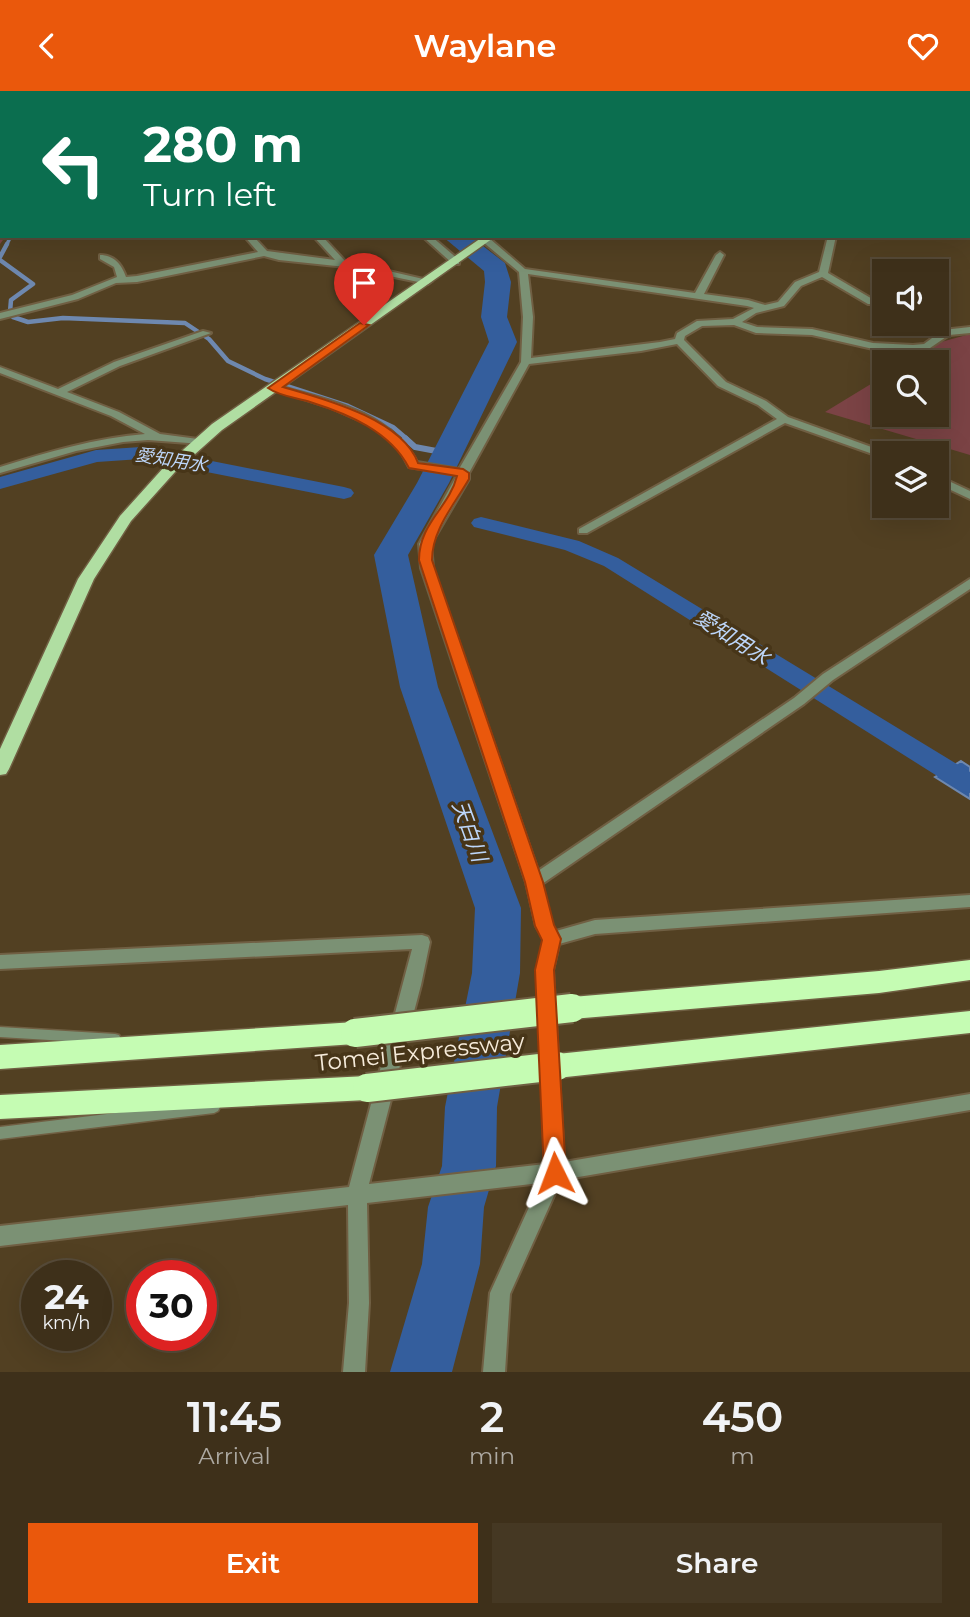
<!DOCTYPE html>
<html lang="en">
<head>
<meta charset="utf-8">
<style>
	body { margin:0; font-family:Montserrat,"Noto Sans JP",sans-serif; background:#453823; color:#f1f3f6; height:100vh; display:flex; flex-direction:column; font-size:26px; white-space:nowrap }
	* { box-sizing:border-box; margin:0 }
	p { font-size:23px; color:#ada9a2 }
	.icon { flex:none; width:38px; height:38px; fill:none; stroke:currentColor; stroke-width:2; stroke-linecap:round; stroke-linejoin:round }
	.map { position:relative; height:1281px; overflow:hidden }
	.details { display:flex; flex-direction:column; background:#3e301a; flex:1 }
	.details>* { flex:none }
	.guide { position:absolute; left:0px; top:0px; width:971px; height:147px; box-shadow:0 7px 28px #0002,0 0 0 2px #574b39; background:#0b6e4f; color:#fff; overflow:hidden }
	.tools { position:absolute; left:872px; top:168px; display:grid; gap:14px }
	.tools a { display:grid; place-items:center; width:77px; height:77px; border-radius:0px; background:#3e301a; box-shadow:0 7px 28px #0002,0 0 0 2px #574b39; font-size:35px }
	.speed { position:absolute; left:21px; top:1169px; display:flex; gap:14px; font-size:35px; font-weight:700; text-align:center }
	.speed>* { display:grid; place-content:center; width:91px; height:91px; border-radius:50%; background:#3e301a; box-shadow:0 7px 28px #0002,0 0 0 2px #574b39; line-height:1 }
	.speed small { font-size:18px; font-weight:400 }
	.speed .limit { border:10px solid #d22; background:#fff; color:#111 }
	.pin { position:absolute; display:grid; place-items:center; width:60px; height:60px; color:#fff; margin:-72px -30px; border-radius:50% 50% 50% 0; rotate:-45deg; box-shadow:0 0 7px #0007 }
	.pin .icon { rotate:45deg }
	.me { position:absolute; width:77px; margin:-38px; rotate:357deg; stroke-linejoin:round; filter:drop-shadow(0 0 5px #0008) }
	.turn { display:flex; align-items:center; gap:24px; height:147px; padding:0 28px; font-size:32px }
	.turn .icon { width:91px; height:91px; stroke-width:2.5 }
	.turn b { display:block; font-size:49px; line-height:60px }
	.eta { display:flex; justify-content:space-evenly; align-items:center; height:119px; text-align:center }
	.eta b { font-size:42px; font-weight:600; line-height:49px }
	.cta { display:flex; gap:14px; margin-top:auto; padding:14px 28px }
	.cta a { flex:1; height:80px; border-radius:0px; background:#ea580c; color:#fff; font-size:28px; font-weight:600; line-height:80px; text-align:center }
	.cta a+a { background:#453823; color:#f1f3f6 }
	header { display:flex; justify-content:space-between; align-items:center; height:91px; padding:0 28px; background:#ea580c; color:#fff; font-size:32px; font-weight:600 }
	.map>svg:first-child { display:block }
	.green { fill:#7b4345 }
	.water { fill:#345e9d; stroke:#6e88af; stroke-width:2 }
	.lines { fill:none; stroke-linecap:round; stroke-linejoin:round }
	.stream-far2 { stroke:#6e88af; stroke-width:3.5 }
	.stream-far1 { stroke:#6e88af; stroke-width:4.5 }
	.stream { stroke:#6e88af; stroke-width:6 }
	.canal { fill:#345e9d; fill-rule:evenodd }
	.river { fill:#345e9d; fill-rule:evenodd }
	.lane-casing { stroke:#705f43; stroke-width:3 }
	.street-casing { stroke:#705f43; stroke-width:4 }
	.primary-casing { stroke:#705f43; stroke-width:3 }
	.highway-casing { stroke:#705f43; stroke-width:3 }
	.lane { fill:#7b9174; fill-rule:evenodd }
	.street { fill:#7b9174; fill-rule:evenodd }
	.primary { fill:#b0dea2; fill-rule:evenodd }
	.highway { fill:#c5fcb3; fill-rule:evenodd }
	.highway-bridge-casing { stroke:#705f43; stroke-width:32; stroke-linecap:butt }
	.highway-bridge { stroke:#c5fcb3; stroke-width:28 }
	.route { fill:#ea580c; stroke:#983908; stroke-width:2 }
	.labels { text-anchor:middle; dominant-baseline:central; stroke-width:7; stroke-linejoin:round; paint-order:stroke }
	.far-water-label { font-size:18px; font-style:italic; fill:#bdd6fa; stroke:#473518 }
	.water-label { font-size:21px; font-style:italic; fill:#bdd6fa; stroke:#473518 }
	.near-street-label { font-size:23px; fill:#f6ebda; stroke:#473518 }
</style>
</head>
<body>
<header><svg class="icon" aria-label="back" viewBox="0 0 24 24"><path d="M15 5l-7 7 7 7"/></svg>Waylane<svg class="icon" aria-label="heart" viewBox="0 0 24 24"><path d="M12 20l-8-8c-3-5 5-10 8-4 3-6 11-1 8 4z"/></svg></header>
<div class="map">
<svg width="970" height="1281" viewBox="0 0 970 1281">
	<rect width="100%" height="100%" fill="#524022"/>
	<!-- green -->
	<path class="green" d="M0 0H96L2 2V145H6L0 153Z
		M970 243V364L825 321 884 285V324H936V271H907L941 251Z"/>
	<!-- water -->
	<path class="water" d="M961 670 970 676V708L935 686Z"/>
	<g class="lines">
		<!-- stream-far2 -->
		<path class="stream-far2" d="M6 155 11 145"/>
		<!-- stream-far1 -->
		<path class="stream-far1" d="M0 166 7 153
			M0 169 33 193 11 209 10 221 13 226 28 231 63 227 185 232 209 248 228 270 265 288 348 315 393 336 407 348"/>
		<!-- stream -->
		<path class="stream" d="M405 347 415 356 447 362"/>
		<!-- canal -->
		<path class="canal" d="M141 356 344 396 351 398 354 402 351 406 344 408 141 368 97 371 0 398V386L96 359Z
			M481 426 579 450 618 467 970 681V702L961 700 604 475 565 459 474 436 471 432 474 428Z"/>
		<!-- river -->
		<path class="river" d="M452 0H472V2H452Z
			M442 145H470L505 172 511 191 507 226 517 251 449 392 408 464 438 596 521 817 520 882 497 1016 496 1075 484 1116 480 1173 452 1281H390L422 1173 428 1116 442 1075 445 1016 472 882 475 817 400 596 374 464 417 392 489 251 481 226 485 191 484 180Z"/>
		<defs>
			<path id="lane" d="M0 936 115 943 119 944 121 948 119 952 115 953 0 946Z
				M214 1010 218 1012 220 1016 218 1020 214 1022 0 1048V1036Z"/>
			<path id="street" d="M382 0H390L381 2Z
				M478 0H484V2H478Z
				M763 0H769L762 2Z
				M244 145H253L267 160 335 169 313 145H322L345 170 432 190 428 193 346 176 279 169 264 165 137 191 116 192 78 208 0 228V222L72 204 117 186 114 176 100 168V164C114 164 122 174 126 186L137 185 258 161Z
				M422 145H431L459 169V173H453Z
				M828 145H836L828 182 874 209V213H868L822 186 801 195 784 215 756 222 742 231 757 236 812 238 873 252 913 254 924 253 943 239 970 236V242L949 244 930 257 913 260 873 258 812 244 756 242 734 234 702 235 685 245 684 249 726 291 766 310 788 326 888 362H884V367L785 332 587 442H579V438L777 328 758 314 718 295 677 253 641 260 529 273 469 382V388L431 453 433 477 538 780 794 607 823 583 970 488V498L833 589 804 613 542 793 552 834 556 840 595 829 970 804V816L595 843 559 853 553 879 564 1071 970 1003V1019L561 1089 510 1203 505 1281H483L490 1202 540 1092 367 1112 369 1212 365 1281H343L349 1212 348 1114 0 1155V1135L349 1096 412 858 0 878V864L422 844 428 846 430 851 421 894 369 1093 545 1073 537 879 544 849 536 835 526 791 421 477 419 453 457 384 409 376 400 359 387 346 370 334 329 316 269 297 278 295C328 309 390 321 417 371L459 378 521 271 523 226 519 181 483 151V147H489L525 178 695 202 716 164 720 161 724 164 704 203 748 209 765 214 778 211 795 191 819 181ZM528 183 747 215 754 217 733 228 697 230 677 242 675 248 660 251 531 267 533 226Z
				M203 240 211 242 120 275 67 301 119 321 160 343 198 348 203 351 202 353 148 349 123 351 76 360 0 382V376C48 361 95 347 145 343L111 325 0 282V276L58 298 114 271Z
				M936 384 970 400V408L936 392Z"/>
			<path id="primary" d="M610 0H618V2H610Z
				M484 145H496L222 339 175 381 131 430 94 488 9 678 6 683 0 684V658L78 488 120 425 165 375 212 333Z"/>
			<path id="highway" d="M970 869V889L879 902 572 928 563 925 559 917 563 909 572 906 879 880Z
				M970 920V942L557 987 548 983 544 975 548 967 557 963Z
				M355 931 364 934 368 942 364 950 355 953 0 978V954Z
				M367 985 377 988 381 997 377 1006 367 1009 0 1028V1004Z"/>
		</defs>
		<!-- lane casing -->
		<use href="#lane" class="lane-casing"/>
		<!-- street casing -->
		<use href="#street" class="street-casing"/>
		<!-- primary casing -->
		<use href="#primary" class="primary-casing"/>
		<!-- highway casing -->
		<use href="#highway" class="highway-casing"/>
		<!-- lane -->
		<use href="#lane" class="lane"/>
		<!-- street -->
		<use href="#street" class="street"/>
		<!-- primary -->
		<use href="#primary" class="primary"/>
		<!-- highway -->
		<use href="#highway" class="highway"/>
		<defs>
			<path id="highway-bridge" d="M355 942 572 917
				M367 997 557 975"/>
		</defs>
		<!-- highway-bridge casing -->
		<use href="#highway-bridge" class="highway-bridge-casing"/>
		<!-- highway-bridge -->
		<use href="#highway-bridge" class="highway-bridge"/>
	</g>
	<!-- route -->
	<path class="route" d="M360 232 369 234 283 296C324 308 402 328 418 372L463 378 469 382V388C454 414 432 439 432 469L543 791 554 834 561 848 554 879 566 1082 563 1089 555 1092 547 1089 544 1082 535 879 542 849 535 835 525 791 419 469C419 432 449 417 457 385L409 377C390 340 348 323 310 311 297 307 279 305 268 297Z"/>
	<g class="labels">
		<!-- far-water labels -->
		<g class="far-water-label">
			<text transform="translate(171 369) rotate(9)">愛知用水</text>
		</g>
		<!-- water labels -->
		<g class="water-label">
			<text transform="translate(732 546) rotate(32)">愛知用水</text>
			<text transform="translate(470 740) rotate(70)">天白川</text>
		</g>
		<!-- near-street labels -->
		<g class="near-street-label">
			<text transform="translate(420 961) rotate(-6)">Tomei Expressway</text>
		</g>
	</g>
</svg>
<div class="tools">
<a><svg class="icon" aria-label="sound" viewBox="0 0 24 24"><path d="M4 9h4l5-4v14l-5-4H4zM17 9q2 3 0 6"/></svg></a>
<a><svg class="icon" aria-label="search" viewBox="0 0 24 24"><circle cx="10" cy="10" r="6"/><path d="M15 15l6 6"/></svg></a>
<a><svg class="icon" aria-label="layers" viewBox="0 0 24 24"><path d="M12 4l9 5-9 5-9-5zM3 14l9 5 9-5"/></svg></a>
</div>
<div class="speed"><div>24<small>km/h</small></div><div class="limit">30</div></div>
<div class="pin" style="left:364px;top:234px;background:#d93025"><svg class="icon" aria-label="arrive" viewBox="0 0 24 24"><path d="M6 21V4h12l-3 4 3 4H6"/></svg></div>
<svg class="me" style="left:555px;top:1082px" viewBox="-20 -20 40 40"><path d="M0-17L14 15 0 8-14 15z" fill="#ea580c" stroke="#fff" stroke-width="4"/></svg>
<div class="guide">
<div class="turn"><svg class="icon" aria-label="left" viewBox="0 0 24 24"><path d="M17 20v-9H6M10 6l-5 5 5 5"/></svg><div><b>280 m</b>Turn left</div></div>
</div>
</div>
<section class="details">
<div class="eta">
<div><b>11:45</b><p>Arrival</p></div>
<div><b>2</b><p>min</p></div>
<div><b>450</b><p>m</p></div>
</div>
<div class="cta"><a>Exit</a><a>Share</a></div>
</section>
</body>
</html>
